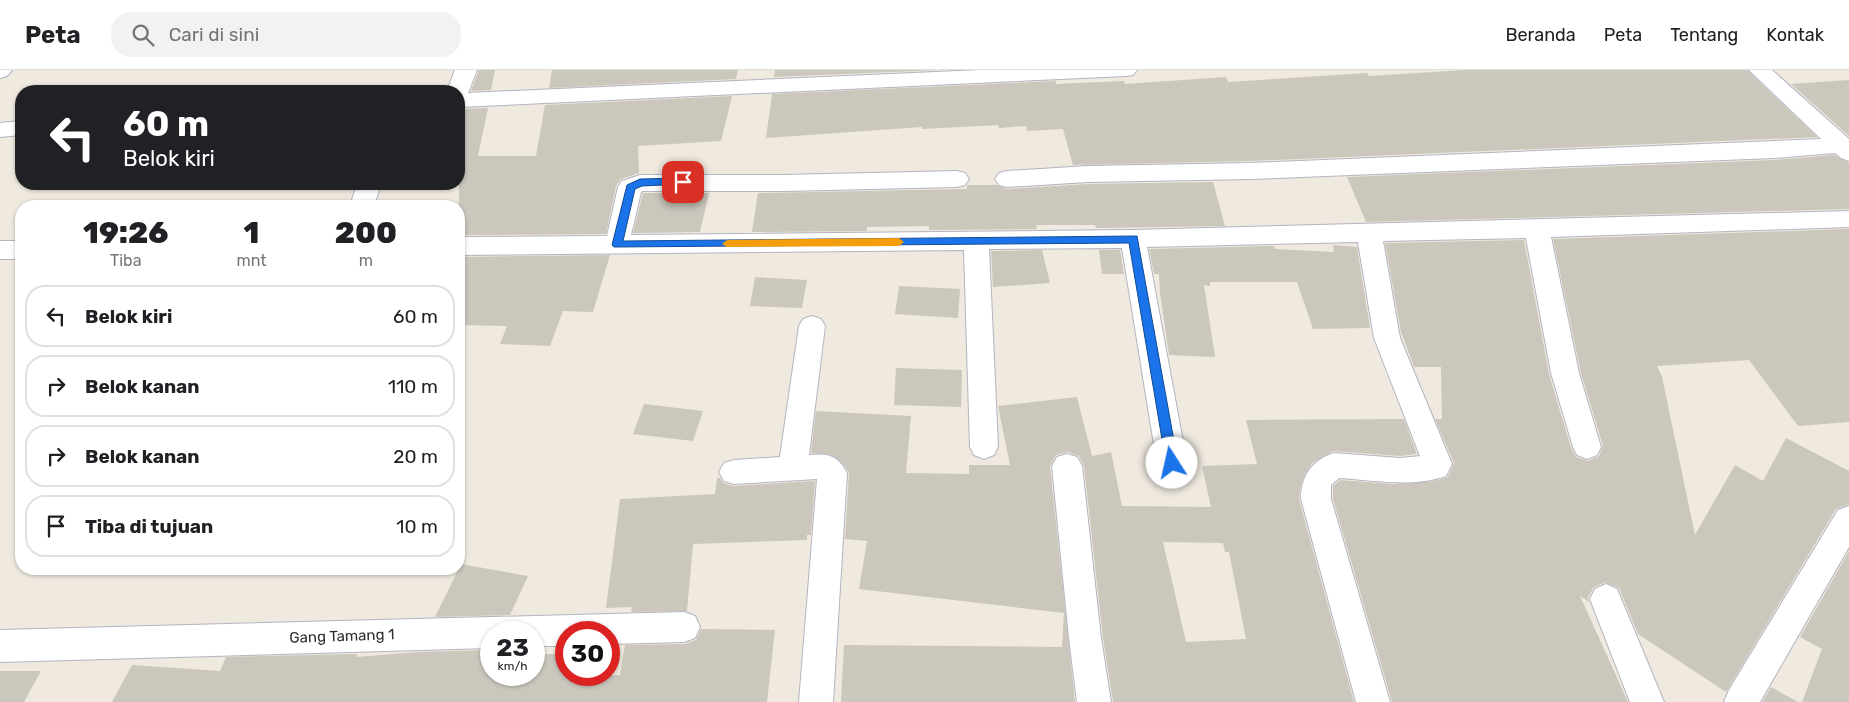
<!DOCTYPE html>
<html lang="id">
<head>
<meta charset="utf-8">
<style>
	body { margin:0; font-family:Rubik,sans-serif; background:#f2f2f2; color:#202124; height:100vh; display:flex; flex-direction:column; font-size:19px; white-space:nowrap }
	* { box-sizing:border-box; margin:0 }
	p { font-size:16px; color:#757577 }
	.icon { flex:none; width:28px; height:28px; fill:none; stroke:currentColor; stroke-width:2; stroke-linecap:round; stroke-linejoin:round }
	.map { position:relative; flex:1; overflow:hidden }
	.drawer { position:absolute; left:15px; top:130px; width:450px; height:375px; display:flex; flex-direction:column; background:#fff; border-radius:20px; box-shadow:0 1px 4px #0004 }
	.drawer>* { flex:none }
	.top-card { position:absolute; left:15px; top:15px; width:450px; height:105px; border-radius:20px; box-shadow:0 1px 4px #0004; background:#202124; color:#fff; overflow:hidden }
	.speed { position:absolute; left:480px; top:551px; display:flex; gap:10px; font-size:25px; font-weight:700; text-align:center }
	.speed>* { display:grid; place-content:center; width:65px; height:65px; border-radius:50%; background:#fff; box-shadow:0 1px 4px #0004; line-height:1 }
	.speed small { font-size:12px; font-weight:400 }
	.speed .limit { border:8px solid #d22; background:#fff; color:#111 }
	.pin { position:absolute; display:grid; place-items:center; width:42px; height:42px; color:#fff; margin:-21px; border-radius:10px; box-shadow:0 2px 8px #0006 }
	.me { position:absolute; width:55px; margin:-28px; rotate:350deg; stroke-linejoin:round; filter:drop-shadow(0 0 4px #0008) }
	.turn { display:flex; align-items:center; gap:18px; height:105px; padding:0 25px; font-size:22px }
	.turn .icon { width:65px; height:65px; stroke-width:2.5 }
	.turn b { display:block; font-size:35px; line-height:42px }
	.eta { display:flex; justify-content:space-evenly; align-items:center; height:85px; text-align:center }
	.eta b { font-size:30px; font-weight:800; line-height:35px }
	ul { padding:0; list-style:none }
	li { display:flex; align-items:center; gap:15px; height:62px; margin:0 10px 8px; padding:0 15px; border:2px solid #e0e0e0; border-radius:20px }
	li div { flex:1 }
	li b { display:block; font-size:19px }
	li em { font-style:normal }
	header { display:flex; align-items:center; gap:30px; box-sizing:border-box; height:70px; padding:0 25px; background:#fff; border-bottom:1px solid #e0e0e0 }
	header strong { font-size:24px }
	nav { display:flex; gap:28px; margin-inline-start:auto; font-size:18px }
	.search { width:350px; height:45px; background:#f2f2f2; display:flex; align-items:center; gap:12px; box-sizing:border-box; padding:0 18px; border-radius:20px; color:#757577; font-size:19px }
	.map>svg:first-child { display:block }
	.building { fill:#cbc7bd; fill-rule:evenodd }
	.lines { fill:none; stroke-linecap:round; stroke-linejoin:round }
	.minor-casing { stroke:#b3b4c1; stroke-width:2 }
	.minor { fill:#fff; fill-rule:evenodd }
	.route { fill:#1a73e8; stroke:#114b97 }
	.slow { fill:#f59e0b }
	.labels { text-anchor:middle; dominant-baseline:central; stroke-width:4; stroke-linejoin:round; paint-order:stroke }
	.street-label { font-size:15px; fill:#2d2d2d; stroke:#fff }
</style>
</head>
<body>
<header>
<strong>Peta</strong>
<div class="search"><svg class="icon" aria-label="search" viewBox="0 0 24 24"><circle cx="10" cy="10" r="6"/><path d="M15 15l6 6"/></svg>Cari di sini</div>
<nav><a>Beranda</a><a>Peta</a><a>Tentang</a><a>Kontak</a></nav>
</header>
<div class="map">
<svg width="1849" height="632" viewBox="0 0 1849 632">
	<rect width="100%" height="100%" fill="#efe9df"/>
	<!-- building -->
	<path class="building" d="M479 0H495L491 20 471 21Z
		M552 0H738L736 9 549 18Z
		M775 0H938L774 7Z
		M1465 0H1747L1817 67 1251 91 1073 95 1063 59 1027 61 1026 56 999 58 998 55 922 59V57L766 68 772 24 1056 11V14L1124 11 1125 14 1226 7 1228 12 1367 3 1369 6Z
		M1849 10V66L1791 14Z
		M732 26 721 71 638 76 639 103 621 109 616 116 606 164 459 165V39L488 38 478 86H536L545 35Z
		M1834 85 1849 93V139L1366 152 1347 107 1774 90Z
		M1213 112 1225 156 1096 158 1095 155H1036L1037 159 929 160V156L867 157V161L752 162 758 123 967 119V115H997L1007 119 1088 114Z
		M643 123H709L700 162 633 163Z
		M1849 159V352L1798 356 1749 290 1657 296 1662 307 1695 465 1735 395 1763 411 1786 368 1849 401V434L1836 439 1726 622 1638 564 1619 518 1605 512 1593 518 1588 528 1589 532 1580 526 1628 632H1392L1333 429V416L1340 410 1393 414 1434 411 1448 407 1454 393 1435 349H1442L1441 297H1414L1401 262 1385 173 1524 170 1549 304 1571 378 1576 387 1588 391 1599 386 1603 376 1581 303 1553 169Z
		M1333 175 1357 177 1370 258 1313 259 1297 212H1210V216L1204 215 1215 287 1169 285 1160 223 1159 204H1154L1149 179 1274 176 1275 179 1334 182Z
		M1042 180 1050 213 993 217 991 181Z
		M1099 180H1120L1124 204H1102Z
		M610 185 593 242 563 241 550 276 500 274 507 256 459 255V187Z
		M755 207 807 210 802 238 750 236Z
		M899 216 960 219 958 248 895 244Z
		M896 298 962 300 961 337 894 335Z
		M1077 327 1092 386 1111 382 1122 436 1211 437 1202 396 1257 394 1246 350 1404 349 1417 384 1400 386 1333 381 1312 393 1304 406 1300 420 1299 429 1354 632H1113L1103 568 1084 396 1079 386 1068 382 1056 385 1050 396 1075 632H841L844 575 1062 577 1064 543 859 519 867 471 845 469 849 403 845 396 832 385 811 383 816 341 911 346 906 403 969 404V395H1010L998 336ZM1163 472 1223 473 1225 482H1229L1246 569 1186 572Z
		M644 334 703 341 693 371 633 364Z
		M717 408H720L723 413 734 416 815 411 811 465H807V470L693 474 687 541 631 542 632 537 606 538 620 429 715 424Z
		M1849 481V632H1802L1822 579 1800 567Z
		M461 494 528 506 510 545 435 547Z
		M701 559 775 560 767 632H112L132 595 220 601 226 587 357 584 356 587 418 582 491 580V605H534V584H566V605H620L625 575 685 574 696 570Z
		M0 601H41L24 632H0Z
		M1771 617 1798 632H1762Z"/>
	<g class="lines">
		<defs>
			<path id="minor" d="M0 0H12L7 6 0 8Z
				M455 0H477L468 23 980 0H1137L1133 5 1126 6 459 37V21H447Z
				M1749 0H1772L1849 69V91L1841 88 1835 83 1774 88 1251 109 1088 112 1007 117 999 115 995 109 999 103 1007 101 1088 96 1251 93 1821 69Z
				M21 51V65L0 67V53Z
				M957 101 965 103 969 109 965 115 957 117 783 121H643L641 122 631 165 1133 160 1849 141V157L1551 167 1579 303 1601 377 1597 385 1587 389 1577 385 1573 377 1551 303 1526 168 1383 171 1400 268 1452 394 1446 406C1412 418 1374 410 1339 408L1331 415V429L1390 632H1356L1301 429C1301 406 1312 390 1334 383L1400 388 1420 386 1374 268 1358 172 1147 177 1187 393 1182 402 1172 405 1162 402 1157 393 1122 178 989 179 998 377 994 385 984 389 974 385 970 377 964 180 459 185V167L607 166 618 117 622 111 640 105H783Z
				M357 114H381L374 136H350Z
				M0 171H21V189H0Z
				M812 246 821 249 825 256 809 385C828 383 838 385 847 403L833 632H799L817 409 734 414 724 411 719 402 724 393 734 390 780 387 799 256 803 249Z
				M1067 384 1077 387 1082 396 1101 568 1111 632H1077L1069 568 1052 396 1057 387Z
				M1849 436V477L1760 632H1724L1729 620 1838 440Z
				M1606 514 1617 519 1664 632H1630L1590 529 1595 519Z
				M684 542 695 546 700 557 695 568 684 572 609 574V562H566V576H534V562H491V578L0 592V560Z"/>
		</defs>
		<!-- minor casing -->
		<use href="#minor" class="minor-casing"/>
		<!-- minor -->
		<use href="#minor" class="minor"/>
	</g>
	<!-- route -->
	<path class="route" d="M683 108 688 112 686 114 642 116 635 119 623 171 1137 166 1178 393 1176 396H1168L1166 393 1129 173 614 177 612 175 627 115 640 109Z"/>
	<!-- slow -->
	<path class="slow" d="M899 168 904 172 899 176 727 177 722 174 727 170Z"/>
	<g class="labels">
		<!-- street labels -->
		<g class="street-label">
			<text transform="translate(342 566) rotate(-2)">Gang Tamang 1</text>
		</g>
	</g>
</svg>
<div class="speed"><div>23<small>km/h</small></div><div class="limit">30</div></div>
<div class="pin" style="left:683px;top:112px;background:#d93025"><svg class="icon" aria-label="arrive" viewBox="0 0 24 24"><path d="M6 21V4h12l-3 4 3 4H6"/></svg></div>
<svg class="me" style="left:1172px;top:393px" viewBox="-20 -20 40 40"><circle r="19" fill="#fff"/><path d="M0-13L10 11 0 6-10 11z" fill="#1a73e8"/></svg>
<div class="top-card">
<div class="turn"><svg class="icon" aria-label="left" viewBox="0 0 24 24"><path d="M17 20v-9H6M10 6l-5 5 5 5"/></svg><div><b>60 m</b>Belok kiri</div></div>
</div>
<section class="drawer">
<div class="eta">
<div><b>19:26</b><p>Tiba</p></div>
<div><b>1</b><p>mnt</p></div>
<div><b>200</b><p>m</p></div>
</div>
<ul>
<li><svg class="icon" aria-label="left" viewBox="0 0 24 24"><path d="M17 20v-9H6M10 6l-5 5 5 5"/></svg><div><b>Belok kiri</b></div><em>60 m</em></li>
<li><svg class="icon" aria-label="right" viewBox="0 0 24 24"><path d="M7 20v-9h11M14 6l5 5-5 5"/></svg><div><b>Belok kanan</b></div><em>110 m</em></li>
<li><svg class="icon" aria-label="right" viewBox="0 0 24 24"><path d="M7 20v-9h11M14 6l5 5-5 5"/></svg><div><b>Belok kanan</b></div><em>20 m</em></li>
<li><svg class="icon" aria-label="arrive" viewBox="0 0 24 24"><path d="M6 21V4h12l-3 4 3 4H6"/></svg><div><b>Tiba di tujuan</b></div><em>10 m</em></li>
</ul>
</section>
</div>
</body>
</html>
